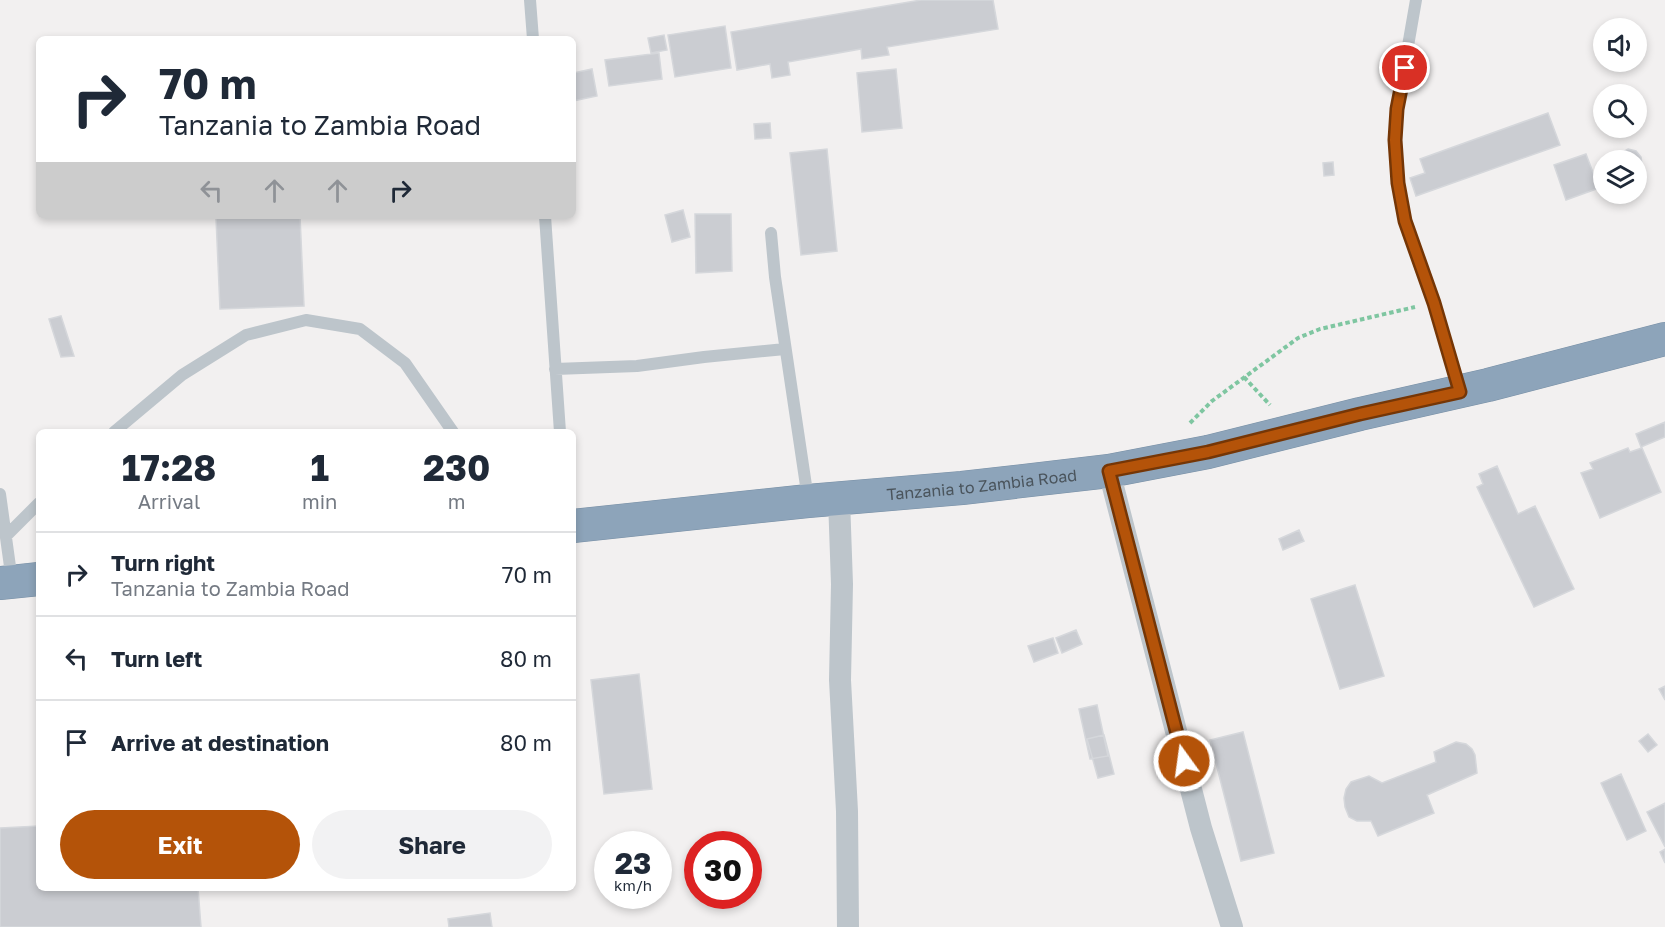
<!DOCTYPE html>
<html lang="en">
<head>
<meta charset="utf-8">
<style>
	body { margin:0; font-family:"Golos Text",sans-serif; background:#f2f2f3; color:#1f2937; height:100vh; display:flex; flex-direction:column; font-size:22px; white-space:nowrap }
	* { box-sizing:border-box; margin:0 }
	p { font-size:20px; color:#747a83 }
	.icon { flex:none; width:33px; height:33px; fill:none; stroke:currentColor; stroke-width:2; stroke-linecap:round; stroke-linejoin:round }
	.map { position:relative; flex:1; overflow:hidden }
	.panel { position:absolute; left:36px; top:429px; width:540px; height:462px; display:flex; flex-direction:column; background:#fff; border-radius:9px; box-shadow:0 3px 9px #0003 }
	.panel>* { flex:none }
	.guide { position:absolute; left:36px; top:36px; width:540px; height:183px; border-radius:9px; box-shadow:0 3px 9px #0003; background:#fff; color:#1f2937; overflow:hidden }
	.tools { position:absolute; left:1593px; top:18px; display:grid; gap:12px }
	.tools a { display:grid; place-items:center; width:54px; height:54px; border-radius:50%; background:#fff; box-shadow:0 3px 9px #0003; font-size:30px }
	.speed { position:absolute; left:594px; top:831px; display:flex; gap:12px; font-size:30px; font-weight:700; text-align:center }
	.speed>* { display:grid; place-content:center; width:78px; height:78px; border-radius:50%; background:#fff; box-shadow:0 3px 9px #0003; line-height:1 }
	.speed small { font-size:15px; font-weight:400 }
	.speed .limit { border:9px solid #d22; background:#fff; color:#111 }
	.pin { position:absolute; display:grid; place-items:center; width:51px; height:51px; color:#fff; margin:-26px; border:3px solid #fff; border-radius:50%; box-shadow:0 2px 6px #0007 }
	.me { position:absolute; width:66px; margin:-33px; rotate:346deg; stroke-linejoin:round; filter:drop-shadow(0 0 4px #0008) }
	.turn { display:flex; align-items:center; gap:21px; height:126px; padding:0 24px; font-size:27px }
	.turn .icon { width:78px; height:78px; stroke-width:2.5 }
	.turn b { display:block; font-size:42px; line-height:51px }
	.lanes { display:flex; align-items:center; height:57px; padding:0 24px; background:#0003; justify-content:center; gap:30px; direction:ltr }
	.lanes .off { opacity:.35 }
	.eta { display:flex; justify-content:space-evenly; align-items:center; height:102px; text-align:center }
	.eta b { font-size:36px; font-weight:700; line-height:42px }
	.button { display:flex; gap:12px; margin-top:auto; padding:12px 24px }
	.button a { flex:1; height:69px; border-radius:36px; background:#b45309; color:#fff; font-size:24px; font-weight:700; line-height:69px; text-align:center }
	.button a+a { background:#f2f2f3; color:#1f2937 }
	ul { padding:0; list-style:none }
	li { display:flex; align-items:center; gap:18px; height:84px; padding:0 24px; border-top:2px solid #e0e1e3 }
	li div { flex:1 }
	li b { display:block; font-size:22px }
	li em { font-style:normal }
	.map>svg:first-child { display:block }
	.building { fill:#cbcdd2; stroke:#d5d7db; stroke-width:1.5 }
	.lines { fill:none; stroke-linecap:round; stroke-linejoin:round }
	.highway-casing { stroke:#788fa5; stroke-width:34 }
	.path { stroke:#7fc6a1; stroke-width:4; stroke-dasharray:4.5 3; stroke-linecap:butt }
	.lane { stroke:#bdc5cb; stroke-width:12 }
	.street { stroke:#bdc5cb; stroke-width:22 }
	.highway { stroke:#8da4ba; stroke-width:33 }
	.route-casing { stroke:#753606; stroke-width:15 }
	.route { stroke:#b45309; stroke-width:10 }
	.labels { text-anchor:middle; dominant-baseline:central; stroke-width:4.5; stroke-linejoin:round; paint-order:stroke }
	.street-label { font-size:16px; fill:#4a545c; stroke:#fff }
</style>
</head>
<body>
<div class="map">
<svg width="1665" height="927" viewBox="0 0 1665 927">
	<rect width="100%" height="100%" fill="#f2f0f0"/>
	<!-- building -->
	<path class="building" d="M921 0H993L998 29 887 47 889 55 862 59 861 49 788 62 790 75 772 78 770 64 737 70 731 32Z
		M725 26 731 68 675 77 668 35Z
		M664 35 667 50 651 53 648 38Z
		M659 53 662 79 609 86 605 60Z
		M592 69 597 96 573 101V73Z
		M896 69 902 128 862 132 857 73Z
		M1548 113 1560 145 1416 196 1410 178 1425 173 1420 159Z
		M770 123 771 138 755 139 754 124Z
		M827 149 837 251 801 255 790 153Z
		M1628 149 1636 151 1641 157 1642 164 1636 172V160H1618L1621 153Z
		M1586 154 1599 188 1566 200 1554 165Z
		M1333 162 1334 175 1324 176 1323 163Z
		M683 210 690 237 672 242 665 215Z
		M695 214H731L732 271 696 273Z
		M265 216H300L304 306 220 309 216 218Z
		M61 316 74 356 61 357 49 319Z
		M1665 422V437L1641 447 1636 434Z
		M1628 448 1630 452 1642 448 1661 492 1600 518 1581 473 1593 469 1590 463Z
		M1497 466 1518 514 1535 506 1574 589 1534 607 1477 487 1483 484 1479 474Z
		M1299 530 1304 541 1283 550 1279 539Z
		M1355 585 1384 676 1340 689 1311 599Z
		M1076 630 1082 644 1062 653 1056 638Z
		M1053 638 1058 653 1034 662 1028 646Z
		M639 674 652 789 604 794 591 680Z
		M1665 686V700L1659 689Z
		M1097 705 1108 756 1090 759 1079 709Z
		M1243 732 1274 853 1241 861 1210 740Z
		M1648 734 1657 745 1648 752 1639 741Z
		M1104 735 1114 774 1098 778 1087 739Z
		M1456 742 1466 744 1472 749 1475 755 1477 773 1427 795 1434 813 1378 836 1371 821H1357L1349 817 1345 807 1344 798 1346 789 1351 782 1369 776 1382 783 1436 762 1434 752Z
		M1621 774 1646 831 1627 840 1601 783Z
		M1665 803V847L1647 812Z
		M39 826V888H198L201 927H0V828Z
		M1665 849V863L1660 852Z
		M490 913 492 927H449L448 919Z"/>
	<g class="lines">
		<defs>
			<g id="highway">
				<path id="s1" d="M573 526 808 501 962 488 1109 471 1208 452 1360 414 1488 385 1665 339"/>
				<path d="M0 583 39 579"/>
			</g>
		</defs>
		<!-- highway casing -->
		<use href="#highway" class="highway-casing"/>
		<!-- path -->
		<path class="path" d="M1244 377 1270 405
			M1190 423 1212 401 1298 338 1320 329 1415 307"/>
		<!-- lane -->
		<path class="lane" d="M530 0 533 39
			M1416 0 1397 109 1395 140 1398 183 1405 221 1434 303 1459 390
			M545 216 560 432
			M771 233 775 277 808 499
			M555 369 637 366 704 357 785 349
			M114 432 182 375 246 335 306 320 360 329 405 363 453 432
			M0 494 12 581
			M6 536 39 503"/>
		<!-- street -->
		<path class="street" d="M1109 471 1201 828 1232 927
			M839 499 842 584 840 680 847 811 848 927"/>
		<!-- highway -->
		<use href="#highway" class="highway"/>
	</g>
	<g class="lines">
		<defs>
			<path id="route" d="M1184 761 1109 471 1208 452 1360 414 1460 392 1434 303 1405 221 1398 183 1395 140 1397 109 1405 68"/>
		</defs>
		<!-- route casing -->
		<use href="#route" class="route-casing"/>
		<!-- route -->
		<use href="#route" class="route"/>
	</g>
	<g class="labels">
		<!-- street labels -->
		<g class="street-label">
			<text stroke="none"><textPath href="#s1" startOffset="411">Tanzania to Zambia Road</textPath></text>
		</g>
	</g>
</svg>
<div class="tools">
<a><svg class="icon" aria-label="sound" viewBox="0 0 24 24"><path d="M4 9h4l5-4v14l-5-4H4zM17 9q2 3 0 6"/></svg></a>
<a><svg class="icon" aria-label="search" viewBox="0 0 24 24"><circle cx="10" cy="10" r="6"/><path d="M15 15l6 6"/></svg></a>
<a><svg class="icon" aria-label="layers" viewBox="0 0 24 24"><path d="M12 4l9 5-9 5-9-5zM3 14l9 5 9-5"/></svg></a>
</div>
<div class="speed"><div>23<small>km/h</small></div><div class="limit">30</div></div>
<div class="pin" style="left:1405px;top:68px;background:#d93025"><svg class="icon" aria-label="arrive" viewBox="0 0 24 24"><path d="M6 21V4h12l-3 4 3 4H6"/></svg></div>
<svg class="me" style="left:1184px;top:761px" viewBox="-20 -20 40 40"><circle r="17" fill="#b45309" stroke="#fff" stroke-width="3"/><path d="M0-11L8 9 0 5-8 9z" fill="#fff"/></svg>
<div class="guide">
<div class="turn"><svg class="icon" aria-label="right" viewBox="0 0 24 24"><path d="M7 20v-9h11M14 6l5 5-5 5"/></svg><div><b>70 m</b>Tanzania to Zambia Road</div></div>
<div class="lanes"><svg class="icon off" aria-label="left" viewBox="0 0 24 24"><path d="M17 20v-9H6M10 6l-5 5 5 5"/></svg><svg class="icon off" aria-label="ahead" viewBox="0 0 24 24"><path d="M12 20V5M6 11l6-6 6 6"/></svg><svg class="icon off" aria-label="ahead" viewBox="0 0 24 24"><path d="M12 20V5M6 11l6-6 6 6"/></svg><svg class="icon" aria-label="right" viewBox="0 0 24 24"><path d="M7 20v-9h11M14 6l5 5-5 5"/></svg></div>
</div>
<section class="panel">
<div class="eta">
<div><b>17:28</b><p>Arrival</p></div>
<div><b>1</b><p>min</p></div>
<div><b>230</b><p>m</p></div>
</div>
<ul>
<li><svg class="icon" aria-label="right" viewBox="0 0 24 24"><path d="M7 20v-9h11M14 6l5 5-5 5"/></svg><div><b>Turn right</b><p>Tanzania to Zambia Road</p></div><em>70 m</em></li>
<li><svg class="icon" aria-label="left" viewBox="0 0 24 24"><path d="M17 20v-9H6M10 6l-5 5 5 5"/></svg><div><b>Turn left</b></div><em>80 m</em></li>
<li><svg class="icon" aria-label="arrive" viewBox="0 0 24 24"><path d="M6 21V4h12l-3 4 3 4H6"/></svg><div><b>Arrive at destination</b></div><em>80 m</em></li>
</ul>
<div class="button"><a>Exit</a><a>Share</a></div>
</section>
</div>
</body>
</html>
